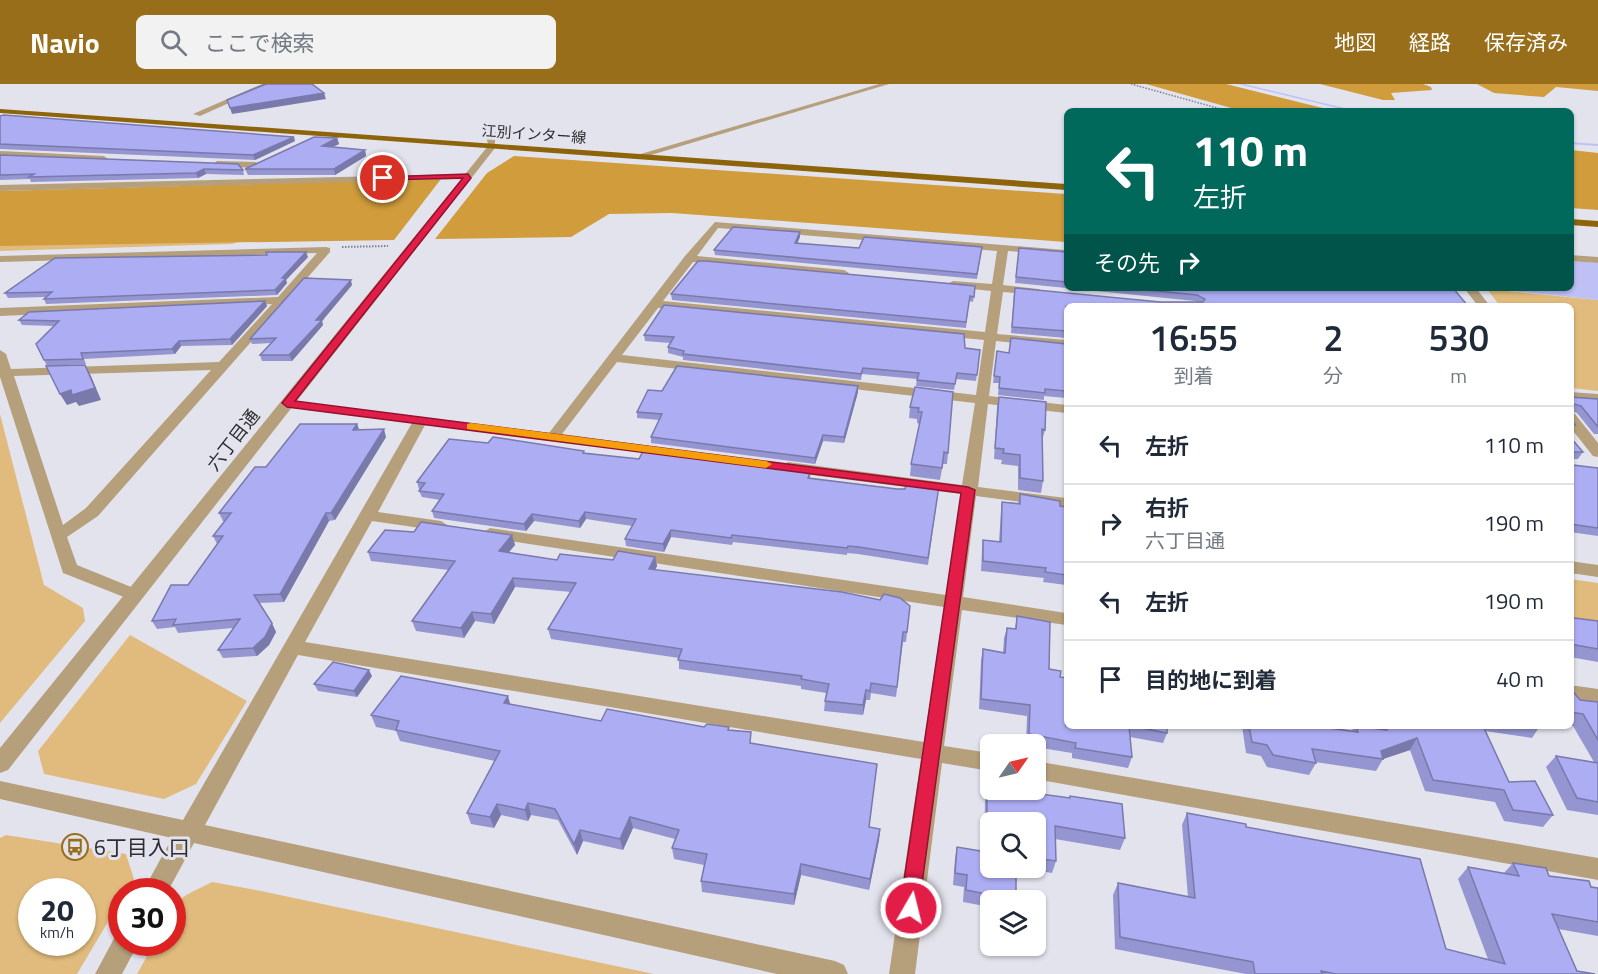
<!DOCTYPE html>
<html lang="ja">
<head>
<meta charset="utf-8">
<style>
	body { margin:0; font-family:"Titillium Web","Noto Sans JP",sans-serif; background:#f2f2f3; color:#1f2937; height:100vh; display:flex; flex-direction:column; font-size:22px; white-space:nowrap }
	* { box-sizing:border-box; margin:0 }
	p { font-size:20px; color:#747a83 }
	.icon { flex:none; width:33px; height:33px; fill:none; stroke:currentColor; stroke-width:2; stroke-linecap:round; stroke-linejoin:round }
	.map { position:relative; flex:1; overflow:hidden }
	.details { position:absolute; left:1064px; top:219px; width:510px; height:426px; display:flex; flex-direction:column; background:#fff; border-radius:9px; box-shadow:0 2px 4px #0004 }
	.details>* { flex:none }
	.top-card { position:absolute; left:1064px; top:24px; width:510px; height:183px; border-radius:9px; box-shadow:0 2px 4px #0004; background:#00695c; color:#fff; overflow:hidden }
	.needle { width:39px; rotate:56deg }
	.fabs { position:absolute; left:980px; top:650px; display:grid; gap:12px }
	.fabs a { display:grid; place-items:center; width:66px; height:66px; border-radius:9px; background:#fff; box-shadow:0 2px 4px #0004; font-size:30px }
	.speed { position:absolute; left:18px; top:794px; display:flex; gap:12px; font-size:30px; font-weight:700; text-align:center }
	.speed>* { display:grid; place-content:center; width:78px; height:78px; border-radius:50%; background:#fff; box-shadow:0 2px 4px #0004; line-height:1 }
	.speed small { font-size:15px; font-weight:400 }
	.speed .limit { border:9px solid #d22; background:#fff; color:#111 }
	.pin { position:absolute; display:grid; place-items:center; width:51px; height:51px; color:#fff; margin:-26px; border:3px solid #fff; border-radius:50%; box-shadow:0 2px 6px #0007 }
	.me { position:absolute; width:66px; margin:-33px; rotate:8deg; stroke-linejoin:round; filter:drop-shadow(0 0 4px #0008) }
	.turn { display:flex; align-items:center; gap:21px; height:126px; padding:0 30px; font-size:27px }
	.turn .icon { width:78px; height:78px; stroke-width:2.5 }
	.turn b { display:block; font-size:42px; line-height:51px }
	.then { display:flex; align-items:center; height:57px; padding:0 30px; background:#0003; gap:12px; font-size:22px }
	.eta { display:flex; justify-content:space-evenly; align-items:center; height:102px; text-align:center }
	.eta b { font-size:36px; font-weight:600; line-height:42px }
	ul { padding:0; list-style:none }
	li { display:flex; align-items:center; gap:18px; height:78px; padding:0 30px; border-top:2px solid #e0e1e3 }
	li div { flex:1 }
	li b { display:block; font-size:22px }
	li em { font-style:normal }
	header { display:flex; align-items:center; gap:36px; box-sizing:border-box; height:84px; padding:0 30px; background:#986e1b; color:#fff }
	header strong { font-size:28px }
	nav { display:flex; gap:33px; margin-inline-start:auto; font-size:21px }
	.search { width:420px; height:54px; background:#f2f2f3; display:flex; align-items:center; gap:15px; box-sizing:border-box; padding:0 21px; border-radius:9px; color:#747a83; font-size:22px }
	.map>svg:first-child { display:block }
	.green { fill:#e1bb7d; fill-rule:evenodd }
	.forest { fill:#d09c3c }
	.water { fill:#bfc0f6 }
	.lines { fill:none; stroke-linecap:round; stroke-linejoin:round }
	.stream { fill:#bfc0f6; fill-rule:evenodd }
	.path-far1 { stroke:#808087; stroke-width:1.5; stroke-dasharray:1.5 1.5; stroke-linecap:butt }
	.path { stroke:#808087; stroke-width:2; stroke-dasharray:1.5 1.5; stroke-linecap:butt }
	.minor { fill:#b69f7b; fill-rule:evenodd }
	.tertiary { fill:#b69f7b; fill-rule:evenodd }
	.primary { fill:#8d6409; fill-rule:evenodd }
	.wall { fill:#9595d2; fill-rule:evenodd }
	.shaded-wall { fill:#7979ab }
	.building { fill:#adadf4; stroke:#7979ab; stroke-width:1.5 }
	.route { fill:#e11d48; stroke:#92132f; stroke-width:1.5 }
	.slow { fill:#f59e0b }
	.labels { text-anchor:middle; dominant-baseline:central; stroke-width:6; stroke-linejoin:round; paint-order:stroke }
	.far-street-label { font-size:15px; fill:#2d2d31; stroke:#e3e3ee }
	.street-label { font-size:18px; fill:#2d2d31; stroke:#e3e3ee }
	.near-poi-label { font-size:21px; fill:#2d2d31; stroke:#e3e3ee; text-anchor:start }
</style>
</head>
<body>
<header>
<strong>Navio</strong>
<div class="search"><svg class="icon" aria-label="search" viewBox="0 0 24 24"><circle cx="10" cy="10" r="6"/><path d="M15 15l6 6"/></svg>ここで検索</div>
<nav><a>地図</a><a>経路</a><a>保存済み</a></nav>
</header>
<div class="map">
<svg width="1598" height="890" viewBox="0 0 1598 890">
	<rect width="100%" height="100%" fill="#e3e3ee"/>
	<!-- green -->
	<path class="green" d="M273 147 232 160 0 167V156Z
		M1487 205 1598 216V307L1571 304 1570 222H1500Z
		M0 330 44 501 83 524 85 537 0 639Z
		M1570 495 1598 499V544L1571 535Z
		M130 551 247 617 196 700 164 715 44 690 38 667Z
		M6 751 126 770 134 795 127 807H122L121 816 77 890H0V754ZM32 807H82V858H32Z
		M212 798 256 806 654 890H137L155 858H172C172 813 173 818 212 798Z"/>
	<!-- forest -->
	<path class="forest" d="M1146 0H1226L1335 27H1242Z
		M1320 0H1423L1431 3 1432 6 1391 9 1395 16H1383Z
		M1477 0H1598V7L1556 3 1544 13 1494 9Z
		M1571 66 1598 69V126L1571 124Z
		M514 72 1066 110V158L672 129 609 130 571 153 435 155 487 89Z
		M441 95 394 156 0 162V107Z"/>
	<!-- water -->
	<path class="water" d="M1571 177 1598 179V216L1486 204H1570Z"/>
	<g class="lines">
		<!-- stream -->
		<path class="stream" d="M1238 0H1244L1357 27H1350Z
			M1570 58 1598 60V62L1570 60Z"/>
		<!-- path-far1 -->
		<path class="path-far1" d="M1131 0 1228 27"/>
		<!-- path -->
		<path class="path" d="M342 163 388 162"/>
		<!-- minor -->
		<path class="minor" d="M262 0H271L200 32 193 30Z
			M879 0H889L641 74 634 72Z
			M497 47 504 49 494 57H488V53Z
			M0 67 104 72 108 75 104 78 0 73Z
			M217 77 256 78 260 81 256 84 214 82 213 80Z
			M471 90 472 92 468 95 0 107V101Z
			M715 138 1066 166V172L1008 167 1003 201 1038 205 1044 208 1038 211 1003 208 997 250 1066 256V264L996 257 989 312 1066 321V329L988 320 978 403 1066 414V424L976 412 963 513 1066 529V541L962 526 944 662 990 669V687L942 679 915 890H889L921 675 298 571 205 741 835 877 844 881 848 890H777L194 759 168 807H143L172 754 0 715V697L183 736 412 339 287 323 282 322V316L549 349 685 172ZM718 144 997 167 992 200 953 197 947 200 953 203 991 207 985 248 663 217 693 178 844 192 849 189 844 186 697 172ZM658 224 984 256 976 311 622 271ZM617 278 975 319 962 401 788 378 780 383 788 388 961 410 946 511 490 444 482 449 490 454 944 523 924 658 305 558 372 437 441 447 449 442 441 437 378 428 425 341 669 371 671 368 669 365 664 364 562 350Z
			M326 163 330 164V168L98 432 67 453 77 481 141 507 144 511 141 515H129L63 489 0 293V266L6 270 11 285 219 278 272 220 0 232V224L278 213 317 169 0 178V172ZM211 286 86 424 63 441 14 292Z
			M1570 171 1598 173V179L1570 177Z
			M1464 204H1476L1490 222H1478Z
			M1570 308 1598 310V318L1570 316Z
			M1570 329 1575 330 1598 359V373L1593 372 1570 343Z
			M1570 477 1598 481V493L1570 489Z
			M1570 601 1598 605V621L1570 617Z
			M1035 677 1598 774V796L1035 695Z
			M122 847V858H139L122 890H95L117 849Z"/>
		<!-- tertiary -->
		<path class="tertiary" d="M491 53 495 55V64L8 686 0 689V664L488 62 487 55Z"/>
		<!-- primary -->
		<path class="primary" d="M0 25 1066 100V106L0 29Z
			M1570 135 1598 137V143L1570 141Z"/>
	</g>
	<!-- wall -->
	<path class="wall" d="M0 32 295 57 255 76 0 65Z
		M337 54 339 60 332 63 365 66 366 72 335 91H248L245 85Z
		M0 71 243 86 244 91 206 90 198 94 31 98 30 95 0 96Z
		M800 153 797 160 859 164 982 163 977 195 715 171 714 166Z
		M1019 164 1066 168V204L1015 199Z
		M308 173 286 196 287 199 277 211 46 220 44 215 45 213 8 214 5 209Z
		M352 201 322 237 323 241 292 277H262L260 271 271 259 252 260 250 255Z
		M975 202 973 218 969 217 966 244 672 216 671 210Z
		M1067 204H1453L1468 222H1066V255V254L1011 249 1014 210 1160 218H1198L1195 217Z
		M265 217 267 222 232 261 181 262 175 270 84 275 86 280 47 282 36 260 54 242 22 241 19 236Z
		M644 251 965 264 980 266 976 297 956 295 954 306 916 302 917 295 862 290 861 296 683 276V273L668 269V263L670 259 645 257Z
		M1066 260V314L1044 312V316L998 311 999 299H993L997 267 1009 269Z
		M858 302V308L844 359 823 357 815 380 651 359V353L659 336 637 334V328L662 307Z
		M915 303 948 369 947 380H943L940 396 910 392 911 380 920 340 917 339V335L909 334 910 323Z
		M999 313 1045 346 1042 357 1043 397 1041 409 1018 406V382L1001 380 1002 376 994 375 997 323Z
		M1570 313 1598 315V350H1594L1577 329 1572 327V336L1575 341 1570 348Z
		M357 340 359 346 386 353 335 436 329 437 284 518 259 519 276 548 269 561 257 572 223 574 218 566 233 544 178 549 175 543 157 545 152 537 188 501 217 460 213 452 225 437H223L219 429 266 383Z
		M1570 353 1583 368 1578 375H1573V381L1598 384V452L1570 448Z
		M488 359 639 375 811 386 810 394 897 405 939 402 928 481 858 470 847 469V471L733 458 732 461 671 453 664 468 626 462 625 455 632 442 586 435 580 444 534 437 526 447 434 434 432 427 440 416 422 413 419 407 420 405H419L417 398Z
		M1020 410 1060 422 1066 423V501L1043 498 1044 494 981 487 982 466 983 456 999 458 1001 427 1002 418 1018 419Z
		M414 448 512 451 515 461 508 468 557 476H613L655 473 657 482 655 486 910 522 906 558H903L896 613 871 609 870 616H866L863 631 824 627 825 617 826 609 801 605V602L679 585V574L551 555 548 545 571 508 515 503 494 540 475 537 464 554 416 547 412 537 449 486 371 477 368 468Z
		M1570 528 1574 534 1598 537V578L1570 573Z
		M1017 532 1049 585 1060 593 1167 642V649L1163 659 1130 653 1132 673 1128 684 1072 674V669L1035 663V660H1026L1027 632 979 625 981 576 983 565 1003 569 1004 554 1007 544 1015 545Z
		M372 592 357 613 318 607 314 600Z
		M1570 604 1580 616 1598 618V731L1567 726 1546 683 1556 672 1594 678 1573 642 1570 641Z
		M511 621 601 637 704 643H729V646L752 660 869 743 880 745 879 756 869 806 801 791 794 821 702 808 701 797 704 781 674 775 672 764 675 755 633 744 623 766 583 757 577 771 558 736 531 731 528 737 501 731 494 744 471 740 467 729 495 677 400 657 396 647 376 643 371 631Z
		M1242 642H1314L1352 647 1355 642 1376 644 1375 642H1540L1532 654 1485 647 1509 698 1553 731 1543 743 1504 737 1495 718 1425 707 1410 666 1383 675 1376 687 1315 678 1316 679 1309 691 1267 683 1261 672 1246 669Z
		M987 703 1070 714V712L1125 754 1120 766 1055 755 1056 777 1052 789 1016 783V816H990V823L963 818 964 803 953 801 955 775 957 763 984 768 985 715ZM1035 738V783H990Z
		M1187 729 1246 743 1446 865 1488 875 1458 795 1468 783 1504 789 1513 779 1549 792 1598 804V852L1558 845 1577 887 1595 890H1246L1115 865 1113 811 1118 799 1188 813 1182 741Z"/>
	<!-- shaded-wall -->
	<path class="shaded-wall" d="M324 9 326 15 232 30 230 24Z
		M294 53 295 57 255 76 253 71Z
		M337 54 339 60 323 68 322 62Z
		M365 66 366 72 335 91 334 85Z
		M204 85 206 90 198 94 196 89Z
		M800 148V153L795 164V159Z
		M306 168 308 173 286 196 287 199 277 211 275 206 282 194Z
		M351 196 352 201 322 237 323 241 292 277 289 271 316 236Z
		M265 217 267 222 232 261 230 255Z
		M179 257 181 262 175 270 172 265Z
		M85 281 91 292 101 316 79 322 76 318 67 321 60 310Z
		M858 302V308L844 359V353Z
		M357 340 360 348 353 346Z
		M384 345 386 353 335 436 331 429Z
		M823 351V357L815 380V374Z
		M585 428 586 435 580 444 579 437Z
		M326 429 329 437 284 518 280 510Z
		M532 430 534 437 526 447 524 440Z
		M671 446V453L664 468 663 460Z
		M512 451 515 461 502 477 499 467Z
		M655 473 657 482 650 495 649 485Z
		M513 494 515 503 494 540 491 530Z
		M472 528 475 537 464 554 461 544Z
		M272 539 276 548 269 561 257 572 253 564Z
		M369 586 372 592 357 613 354 607Z
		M866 606V616L863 631V621Z
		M508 612 511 623 504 619Z
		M1417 654 1410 666 1383 675 1381 667Z
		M528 719 531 731 528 737 525 726Z
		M497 720 501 731 494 744 490 733Z
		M630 733 633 744 623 766 620 755Z
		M880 745 879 756 869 806 870 795Z
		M580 746 583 757 577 771 574 760Z
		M801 780V791L794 821V810Z"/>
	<!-- building -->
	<path class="building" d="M266 0H312L324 9 230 24 227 16Z
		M4 31 294 53 253 71 0 60V32Z
		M314 53 337 54 322 62 365 66 334 85H245Z
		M0 71 238 80 243 86 204 85 196 89 29 93 34 90 0 91Z
		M733 143 800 148 795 159 859 164 864 153 982 163 977 190 714 166Z
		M1019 164 1066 168V198L1016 193Z
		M266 168H306L282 194H286L275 206 44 215 52 208 5 209 55 174 267 171Z
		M698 177H706L975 202 974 213 970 212 966 238 671 210Z
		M304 194 351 196 316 236H322L289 271H260L276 254 250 255Z
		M1015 204 1160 218H1203L1205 215 1197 211 1128 204H1453L1468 222H1066V247L1012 243Z
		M265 217 230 255 179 257 172 265 81 269 83 275 44 276 36 260 59 237 19 236 29 228Z
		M664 221 964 250 965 264 980 266 977 291 957 289 955 300 917 296 919 289 863 284 861 290 683 270 684 267 668 263 674 253 644 251Z
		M1011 254 1066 260V307L1045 305V309L999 304 1000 293 994 292 997 267 1009 269Z
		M85 281 95 304 72 311 71 306 60 310 46 282Z
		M677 282 858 302 844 353 823 351 815 374 651 353 662 330 637 328 648 306 662 307Z
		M915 303 953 308 948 369 944 368 942 384 911 380 922 328H918L919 324 910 323Z
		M999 313 1046 318 1045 346 1042 345 1043 397 1020 394V371L1003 369 1004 365 995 364Z
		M1570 313 1598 315V343L1581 322 1574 320 1572 322V336L1575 341 1570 340Z
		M300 340H357L353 346 384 345 331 429H326L280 510 254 511 272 539 265 553 253 564 218 566 240 535 173 541 176 535 152 537 171 501H188L223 452H213L231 429H219L255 383H266Z
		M493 353 584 367 583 369 639 375 644 365 811 386 808 394 897 405H905L907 398 939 402 928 474 859 463 848 462 847 464 732 451 731 454 671 446 663 460 625 455 636 435 585 428 579 437 532 430 524 440 432 427 444 410 419 407 425 399 417 398 449 355 488 359Z
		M1570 353 1583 368H1573V381L1598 384V444L1570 440Z
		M1020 410 1060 417V422L1066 423V491L1045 488 1046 484 983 477V456L1001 458 1002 418 1020 420Z
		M421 438 512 451 499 467 557 476 560 470 613 476 618 467 655 473 649 485 842 508 880 516 884 510 900 514 910 522 907 548H903L897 603 871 599 870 607 866 606 863 621 825 617 829 600 801 595 802 592 678 576 682 565 548 545 576 499 513 494 491 530 472 528 461 544 412 537 455 477 368 468 385 446 414 448Z
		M1570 528 1574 534 1598 537V565L1570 560Z
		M1017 532 1050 538 1049 585 1061 587 1060 593 1066 594V642H1129L1132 673 1075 664 1076 659 1029 650 1030 621 981 615 983 565 1005 569 1007 544 1016 545Z
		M333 578 369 586 354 607 314 600Z
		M401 592 508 612 504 619 601 637 607 625 704 643 707 640 729 643 728 646 751 648 750 659 877 680 869 743 880 745 870 795 801 780 794 810 701 797 707 770 672 764 679 746 630 733 620 755 580 746 574 760 555 725 528 719 525 726 497 720 490 733 467 729 500 667 396 646 399 637 371 631Z
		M1570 604 1580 616 1598 618V656L1583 630 1570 628Z
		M1131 642H1167V649Z
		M1249 642H1314L1358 648 1356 642 1387 646 1386 642H1483L1509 698 1535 697 1553 731 1513 726 1504 706 1433 696 1417 654 1381 667 1383 675 1312 665 1316 679 1273 671 1267 661 1252 658Z
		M1556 672 1598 679V718L1577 714Z
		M987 703H990V705H1002L1070 714V712L1122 720 1125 754 1055 742 1056 777 1035 774V738H990V783H1016V816L966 806 967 791 955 789 957 763 987 768Z
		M1187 729 1246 740V743L1420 775 1446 865 1505 880 1468 783 1519 792 1513 779 1546 784 1549 792 1589 797 1591 803 1598 804V838L1552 830 1577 887 1595 890H1336L1321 887 1322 890H1255L1253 878 1120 853 1118 799 1195 814Z"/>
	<!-- route -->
	<path class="route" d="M468 90 471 94 295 317 968 403 975 406 918 830 911 833 903 830 900 824 961 409 287 323 282 319 463 94 383 96 381 93Z"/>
	<!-- slow -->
	<path class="slow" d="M471 339 766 377 772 380 766 384 467 345V340Z"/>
	<!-- icons -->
	<defs>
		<symbol id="bus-ring" viewBox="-11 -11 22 22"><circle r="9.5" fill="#e3e3ee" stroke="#986e1b" stroke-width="1.5"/><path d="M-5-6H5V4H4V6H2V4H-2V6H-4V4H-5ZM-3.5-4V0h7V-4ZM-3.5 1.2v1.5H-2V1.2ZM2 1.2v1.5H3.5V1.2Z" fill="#986e1b"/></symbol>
	</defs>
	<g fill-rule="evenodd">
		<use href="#bus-ring" x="60" y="748" width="30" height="30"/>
	</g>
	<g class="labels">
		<!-- far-street labels -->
		<g class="far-street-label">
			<text transform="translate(534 50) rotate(4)">江別インター線</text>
		</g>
		<!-- street labels -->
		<g class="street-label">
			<text transform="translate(233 356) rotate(-52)">六丁目通</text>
		</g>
		<!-- near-poi labels -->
		<g class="near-poi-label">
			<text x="94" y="763">6丁目入口</text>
		</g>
	</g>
</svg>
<div class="fabs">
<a><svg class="needle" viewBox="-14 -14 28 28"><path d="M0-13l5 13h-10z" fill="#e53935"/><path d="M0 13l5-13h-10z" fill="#747a83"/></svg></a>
<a><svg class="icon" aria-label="search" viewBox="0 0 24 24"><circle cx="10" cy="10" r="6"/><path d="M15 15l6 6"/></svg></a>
<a><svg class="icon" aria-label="layers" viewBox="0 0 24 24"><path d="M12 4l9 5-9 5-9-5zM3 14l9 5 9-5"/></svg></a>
</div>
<div class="speed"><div>20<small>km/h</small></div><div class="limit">30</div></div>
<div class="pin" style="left:383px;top:94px;background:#d93025"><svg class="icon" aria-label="arrive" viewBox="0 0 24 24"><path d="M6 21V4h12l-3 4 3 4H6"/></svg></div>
<svg class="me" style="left:911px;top:824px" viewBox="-20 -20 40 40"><circle r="17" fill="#e11d48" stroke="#fff" stroke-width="3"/><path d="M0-11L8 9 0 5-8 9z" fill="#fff"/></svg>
<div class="top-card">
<div class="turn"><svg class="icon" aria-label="left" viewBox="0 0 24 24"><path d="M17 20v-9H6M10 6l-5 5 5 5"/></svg><div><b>110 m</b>左折</div></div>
<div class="then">その先<svg class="icon" aria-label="right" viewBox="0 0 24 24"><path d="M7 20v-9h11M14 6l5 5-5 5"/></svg></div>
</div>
<section class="details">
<div class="eta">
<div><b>16:55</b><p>到着</p></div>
<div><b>2</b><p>分</p></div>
<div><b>530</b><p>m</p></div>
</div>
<ul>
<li><svg class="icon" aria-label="left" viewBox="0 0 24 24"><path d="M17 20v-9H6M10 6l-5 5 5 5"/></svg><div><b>左折</b></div><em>110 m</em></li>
<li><svg class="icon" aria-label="right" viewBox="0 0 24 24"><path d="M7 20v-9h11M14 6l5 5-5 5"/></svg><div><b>右折</b><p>六丁目通</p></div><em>190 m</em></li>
<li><svg class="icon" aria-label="left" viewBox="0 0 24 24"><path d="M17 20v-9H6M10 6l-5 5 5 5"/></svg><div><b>左折</b></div><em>190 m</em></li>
<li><svg class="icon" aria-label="arrive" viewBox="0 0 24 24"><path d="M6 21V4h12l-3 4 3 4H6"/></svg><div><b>目的地に到着</b></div><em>40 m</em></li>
</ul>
</section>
</div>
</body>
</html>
